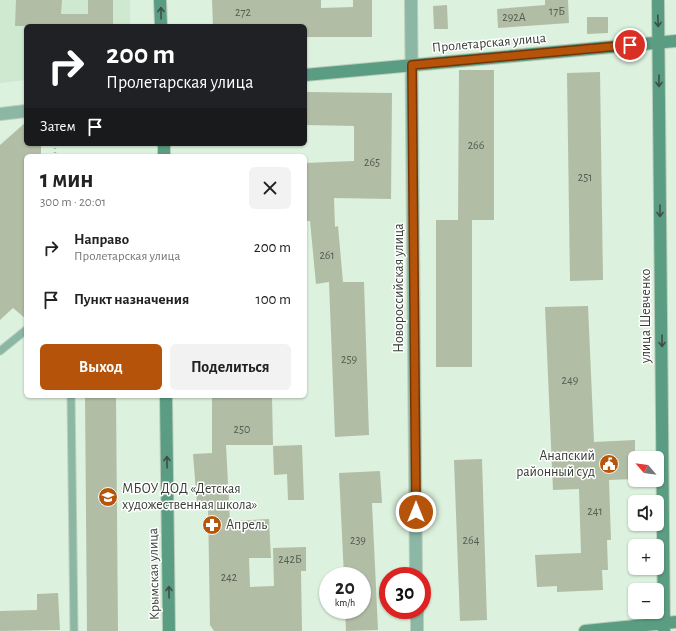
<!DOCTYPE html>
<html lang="ru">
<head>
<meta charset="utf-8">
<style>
	body { margin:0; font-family:"Alegreya Sans",sans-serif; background:#f2f2f2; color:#222; height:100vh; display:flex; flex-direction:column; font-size:15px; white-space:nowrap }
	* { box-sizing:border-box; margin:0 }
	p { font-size:13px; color:#767676 }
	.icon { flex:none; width:22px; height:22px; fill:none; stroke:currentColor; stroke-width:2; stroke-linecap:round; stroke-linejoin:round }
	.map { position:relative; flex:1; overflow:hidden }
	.panel { position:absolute; left:24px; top:154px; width:283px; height:244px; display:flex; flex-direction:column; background:#fff; border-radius:6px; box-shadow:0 1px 3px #0004 }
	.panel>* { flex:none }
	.top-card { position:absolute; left:24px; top:24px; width:283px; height:122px; border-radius:6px; box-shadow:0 1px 3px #0004; background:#202124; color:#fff; overflow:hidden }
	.needle { width:26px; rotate:298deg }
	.tools { position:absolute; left:628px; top:451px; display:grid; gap:8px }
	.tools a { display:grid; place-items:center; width:36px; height:36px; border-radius:6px; background:#fff; box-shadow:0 1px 3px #0004; font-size:20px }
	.speed { position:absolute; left:319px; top:567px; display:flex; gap:8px; font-size:20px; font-weight:700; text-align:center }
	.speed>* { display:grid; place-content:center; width:52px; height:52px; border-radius:50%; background:#fff; box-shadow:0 1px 3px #0004; line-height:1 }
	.speed small { font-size:10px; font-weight:400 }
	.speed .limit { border:6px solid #d22; background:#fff; color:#111 }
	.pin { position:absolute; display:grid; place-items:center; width:34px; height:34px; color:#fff; margin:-17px; border:2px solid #fff; border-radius:50%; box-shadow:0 1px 4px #0007 }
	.me { position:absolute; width:44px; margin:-22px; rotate:0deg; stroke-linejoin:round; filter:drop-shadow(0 0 3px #0008) }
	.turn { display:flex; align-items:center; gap:14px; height:84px; padding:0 16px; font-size:18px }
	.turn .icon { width:52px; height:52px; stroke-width:2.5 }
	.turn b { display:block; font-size:28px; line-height:34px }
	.then { display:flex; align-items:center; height:38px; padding:0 16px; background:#0003; gap:8px; font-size:15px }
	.round { display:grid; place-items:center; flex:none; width:42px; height:42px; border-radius:6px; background:#f2f2f2 }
	.overview { display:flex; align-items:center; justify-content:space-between; height:68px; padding:0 16px }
	h1 { font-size:24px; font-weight:700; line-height:30px }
	.cta { display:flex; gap:8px; margin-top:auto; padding:8px 16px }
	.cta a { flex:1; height:46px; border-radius:6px; background:#b45309; color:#fff; font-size:16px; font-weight:700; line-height:46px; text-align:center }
	.cta a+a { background:#f2f2f2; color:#222 }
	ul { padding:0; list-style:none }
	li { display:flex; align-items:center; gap:12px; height:52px; padding:0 16px }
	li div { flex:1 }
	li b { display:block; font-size:15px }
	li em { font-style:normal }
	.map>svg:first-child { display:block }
	.built { fill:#cee9d0 }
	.building { fill:#b2bda6 }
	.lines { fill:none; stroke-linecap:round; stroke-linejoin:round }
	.lane-casing { stroke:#bbcdbc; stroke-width:9 }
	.street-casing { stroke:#bbcdbc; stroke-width:14 }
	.secondary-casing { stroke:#bbcdbc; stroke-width:14 }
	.path { stroke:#a8b9a9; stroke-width:2.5; stroke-dasharray:1 3; stroke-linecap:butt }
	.lane { stroke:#8cb7a5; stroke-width:7 }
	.street { stroke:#8cb7a5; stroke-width:12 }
	.secondary { stroke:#5a9d83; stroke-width:12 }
	.oneway { stroke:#3c5045 }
	.route-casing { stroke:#753606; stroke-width:10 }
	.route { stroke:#b45309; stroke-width:7 }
	.labels { text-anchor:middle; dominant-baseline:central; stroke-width:3; stroke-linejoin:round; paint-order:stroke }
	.number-label { font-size:12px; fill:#545d51 }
	.street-label { font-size:14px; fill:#353d35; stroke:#fff }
	.poi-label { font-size:14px; fill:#353d35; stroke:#fff; text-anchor:start }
</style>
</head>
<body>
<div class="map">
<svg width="676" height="631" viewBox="0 0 676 631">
	<rect width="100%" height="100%" fill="#dcf1de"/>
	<!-- built -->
	<path class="built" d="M0 0H130V26H26V80L0 83Z"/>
	<!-- building -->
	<path class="building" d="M16 0H62L61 14H88V0H113V26H15Z
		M212 0H321V8L353 7V0H372V37H305V26H213Z
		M545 0H568L569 23 498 28 497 9 545 5Z
		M447 5 448 29H434L433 6Z
		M587 17H608V33L587 34Z
		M459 70H494V220H472V367H436V220H458Z
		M600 72 603 280 570 281 567 73Z
		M305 92 392 93 391 199 334 198 335 227 338 226 343 282H364L369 435 335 437 329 282 316 284 310 221H305V163L354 161V126L305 125Z
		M26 122V144H41V156H26V319L13 308 0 320V145Z
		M588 306 594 442 635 440V479L609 480 611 540H607L608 570H602L603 590 557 592V586L537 587 535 555 581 553 579 489 553 490 545 307Z
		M85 396H116L118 631H87Z
		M212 396H272L273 445H226L230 521 269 519 271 558H249L250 587 274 586 273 548 306 547V571H301L302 631H214L210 625 208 504H197L193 454 212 453Z
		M302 445 304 500H288L287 474 274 475 273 446Z
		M482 459 487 620 460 621 454 460Z
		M380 471 382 503H372L378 630 346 631 345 610H362V576H344L339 473Z
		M58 593 60 630 0 631V611L37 610V594Z"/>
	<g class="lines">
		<defs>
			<path id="lane" d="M0 351 26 330
				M71 396 74 631"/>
			<path id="street" d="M411 0 416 576
				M0 114 26 111
				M417 610V631"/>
			<path id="secondary" d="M160 0 161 26
				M658 0 664 631
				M305 75 676 41
				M164 144V156
				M166 396 169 631
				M585 631 676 622"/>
		</defs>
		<!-- lane casing -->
		<use href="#lane" class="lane-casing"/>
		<!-- street casing -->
		<use href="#street" class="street-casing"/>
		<!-- secondary casing -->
		<use href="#secondary" class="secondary-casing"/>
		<!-- path -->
		<path class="path" d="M55 144V156"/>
		<!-- lane -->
		<use href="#lane" class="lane"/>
		<!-- street -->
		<use href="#street" class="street"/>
		<!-- secondary -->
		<use href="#secondary" class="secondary"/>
	</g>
	<!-- one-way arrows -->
	<defs><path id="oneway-shaft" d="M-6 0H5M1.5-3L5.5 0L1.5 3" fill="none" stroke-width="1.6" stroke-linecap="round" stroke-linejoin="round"/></defs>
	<g class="oneway">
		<use href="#oneway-shaft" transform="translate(161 13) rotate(-91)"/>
		<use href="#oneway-shaft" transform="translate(658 21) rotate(88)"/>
		<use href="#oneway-shaft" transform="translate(659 81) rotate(90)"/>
		<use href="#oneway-shaft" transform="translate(660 211) rotate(90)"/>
		<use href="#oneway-shaft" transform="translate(662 341) rotate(90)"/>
		<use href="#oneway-shaft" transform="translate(167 462) rotate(-91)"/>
		<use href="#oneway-shaft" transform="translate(169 592) rotate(-91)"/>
	</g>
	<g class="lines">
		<defs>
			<path id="route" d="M416 512 412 65 630 45"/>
		</defs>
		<!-- route casing -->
		<use href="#route" class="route-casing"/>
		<!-- route -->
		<use href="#route" class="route"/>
	</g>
	<!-- icons -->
	<defs>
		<symbol id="civic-disc" viewBox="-11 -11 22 22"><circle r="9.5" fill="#b5560b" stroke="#fff"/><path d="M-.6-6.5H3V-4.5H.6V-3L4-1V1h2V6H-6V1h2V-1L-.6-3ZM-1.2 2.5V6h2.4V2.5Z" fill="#fff"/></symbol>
		<symbol id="school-disc" viewBox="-11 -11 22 22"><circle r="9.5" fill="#b5560b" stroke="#fff"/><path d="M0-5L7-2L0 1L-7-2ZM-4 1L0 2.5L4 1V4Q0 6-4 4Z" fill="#fff"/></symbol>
		<symbol id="pharmacy-disc" viewBox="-11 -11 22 22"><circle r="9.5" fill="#b5560b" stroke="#fff"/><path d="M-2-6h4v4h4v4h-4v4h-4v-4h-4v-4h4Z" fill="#fff"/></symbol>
	</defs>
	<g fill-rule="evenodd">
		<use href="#civic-disc" x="598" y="453" width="22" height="22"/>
		<use href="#school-disc" x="97" y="486" width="22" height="22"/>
		<use href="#pharmacy-disc" x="201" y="514" width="22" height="22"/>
	</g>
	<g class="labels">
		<!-- number labels -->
		<g class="number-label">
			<text x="557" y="11">17Б</text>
			<text x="243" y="12">272</text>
			<text x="514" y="17">292А</text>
			<text x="476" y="145">266</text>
			<text x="372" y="162">265</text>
			<text x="585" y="177">251</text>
			<text x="327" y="255">261</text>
			<text x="349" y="359">259</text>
			<text x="570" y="380">249</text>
			<text x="242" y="429">250</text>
			<text x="595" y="511">241</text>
			<text x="358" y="540">239</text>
			<text x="471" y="540">264</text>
			<text x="290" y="559">242Б</text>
			<text x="229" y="577">242</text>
		</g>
		<!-- street labels -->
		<g class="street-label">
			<text transform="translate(489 43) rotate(-5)">Пролетарская улица</text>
			<text transform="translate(399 288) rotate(-90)">Новороссийская улица</text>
			<text transform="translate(646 316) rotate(-90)">улица Шевченко</text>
			<text transform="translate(154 574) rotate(-91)">Крымская улица</text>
		</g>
		<!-- poi labels -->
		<g class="poi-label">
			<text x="595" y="456" text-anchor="end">Анапский<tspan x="595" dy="16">районный суд</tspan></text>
			<text x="122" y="489">МБОУ ДОД «Детская<tspan x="122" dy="16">художественная школа»</tspan></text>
			<text x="226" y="525">Апрель</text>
		</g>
	</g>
</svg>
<div class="tools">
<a><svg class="needle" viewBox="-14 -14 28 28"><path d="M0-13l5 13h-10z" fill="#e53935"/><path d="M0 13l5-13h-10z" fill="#767676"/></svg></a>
<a><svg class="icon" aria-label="sound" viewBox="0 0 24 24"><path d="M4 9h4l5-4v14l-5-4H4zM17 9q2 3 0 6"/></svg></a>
<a>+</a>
<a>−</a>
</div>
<div class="speed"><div>20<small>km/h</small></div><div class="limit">30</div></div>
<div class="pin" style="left:630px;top:45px;background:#d93025"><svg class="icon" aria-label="arrive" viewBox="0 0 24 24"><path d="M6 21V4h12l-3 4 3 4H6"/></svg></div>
<svg class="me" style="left:416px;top:512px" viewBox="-20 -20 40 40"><circle r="17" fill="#b45309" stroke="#fff" stroke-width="3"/><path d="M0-11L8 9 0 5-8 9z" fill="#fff"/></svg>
<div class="top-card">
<div class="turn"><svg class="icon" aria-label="right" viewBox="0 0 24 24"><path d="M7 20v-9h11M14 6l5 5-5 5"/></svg><div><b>200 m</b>Пролетарская улица</div></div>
<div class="then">Затем<svg class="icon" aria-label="arrive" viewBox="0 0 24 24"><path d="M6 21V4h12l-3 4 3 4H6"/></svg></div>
</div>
<section class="panel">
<div class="overview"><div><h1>1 мин</h1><p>300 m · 20:01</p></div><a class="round"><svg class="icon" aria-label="close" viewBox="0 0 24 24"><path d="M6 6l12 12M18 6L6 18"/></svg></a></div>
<ul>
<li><svg class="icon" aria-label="right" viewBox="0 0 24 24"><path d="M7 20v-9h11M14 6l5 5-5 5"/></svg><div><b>Направо</b><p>Пролетарская улица</p></div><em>200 m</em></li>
<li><svg class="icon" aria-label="arrive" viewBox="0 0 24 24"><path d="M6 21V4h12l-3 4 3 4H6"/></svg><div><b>Пункт назначения</b></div><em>100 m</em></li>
</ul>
<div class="cta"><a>Выход</a><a>Поделиться</a></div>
</section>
</div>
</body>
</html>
